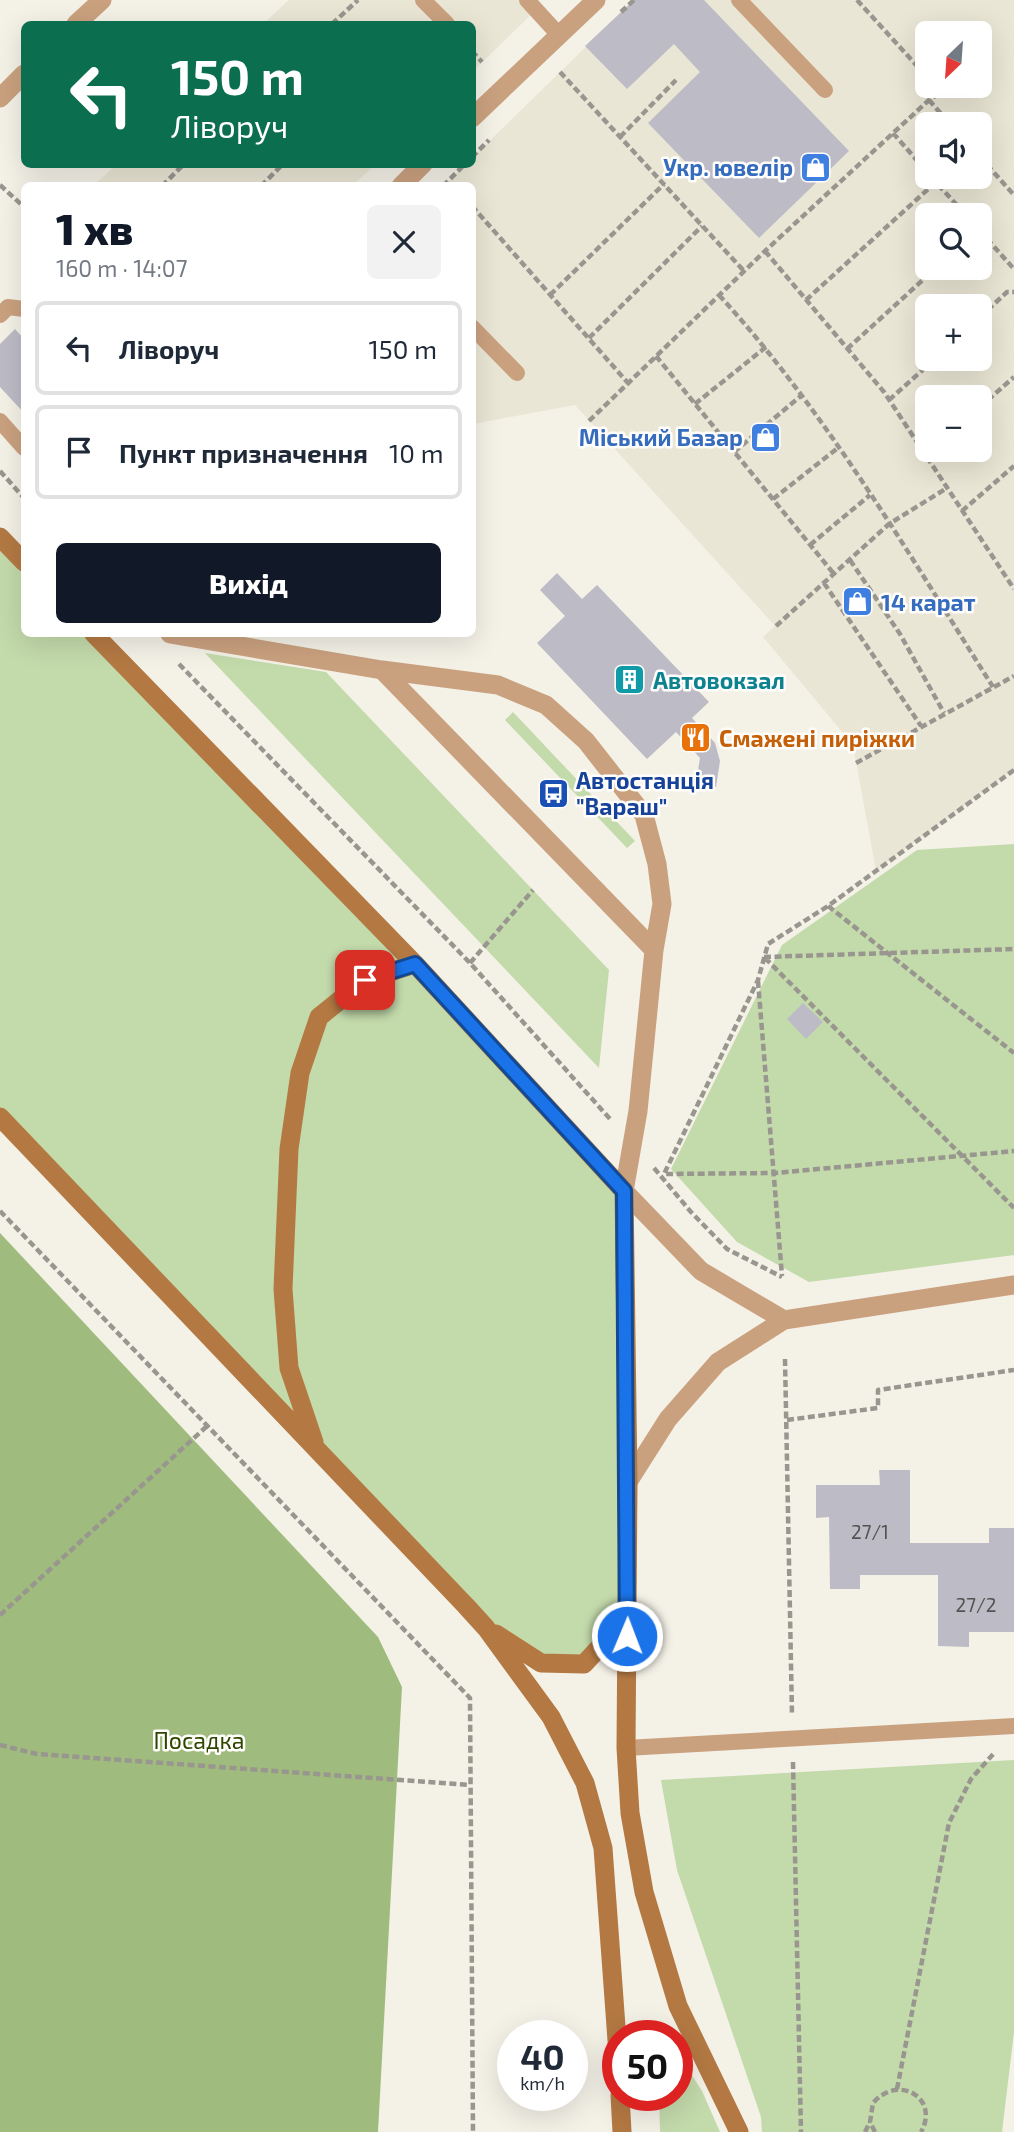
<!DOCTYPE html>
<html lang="uk">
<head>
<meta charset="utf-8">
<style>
	body { margin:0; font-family:"Exo 2",sans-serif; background:#f2f2f3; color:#1f2937; height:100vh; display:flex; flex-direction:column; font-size:26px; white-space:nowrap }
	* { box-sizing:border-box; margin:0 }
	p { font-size:23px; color:#747a83 }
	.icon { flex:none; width:38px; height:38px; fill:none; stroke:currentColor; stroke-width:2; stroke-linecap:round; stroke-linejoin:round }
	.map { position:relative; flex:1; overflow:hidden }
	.sheet { position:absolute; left:21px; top:182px; width:455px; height:455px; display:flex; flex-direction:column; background:#fff; border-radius:10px; box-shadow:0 7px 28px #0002 }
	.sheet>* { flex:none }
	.banner { position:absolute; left:21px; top:21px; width:455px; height:147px; border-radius:10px; box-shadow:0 7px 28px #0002; background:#0b6e4f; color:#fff; overflow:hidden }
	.needle { width:46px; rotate:205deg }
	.tools { position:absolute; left:915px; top:21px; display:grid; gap:14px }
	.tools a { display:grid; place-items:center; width:77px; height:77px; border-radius:10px; background:#fff; box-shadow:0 7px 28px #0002; font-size:35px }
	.speed { position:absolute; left:497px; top:2020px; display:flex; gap:14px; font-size:35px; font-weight:700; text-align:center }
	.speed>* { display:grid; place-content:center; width:91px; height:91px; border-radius:50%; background:#fff; box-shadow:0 7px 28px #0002; line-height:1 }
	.speed small { font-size:18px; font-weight:400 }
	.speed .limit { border:10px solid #d22; background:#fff; color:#111 }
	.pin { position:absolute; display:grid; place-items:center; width:60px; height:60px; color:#fff; margin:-30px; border-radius:14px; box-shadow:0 4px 10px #0006 }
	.me { position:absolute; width:77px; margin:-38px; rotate:1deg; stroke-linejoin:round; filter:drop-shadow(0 0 5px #0008) }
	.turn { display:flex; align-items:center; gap:24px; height:147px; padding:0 35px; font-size:32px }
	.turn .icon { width:91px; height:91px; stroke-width:2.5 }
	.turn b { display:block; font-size:49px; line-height:60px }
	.round { display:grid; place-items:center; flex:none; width:74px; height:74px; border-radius:10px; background:#f2f2f3 }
	.headline { display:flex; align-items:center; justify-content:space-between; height:119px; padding:0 35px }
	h1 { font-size:42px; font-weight:800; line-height:52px; color:#111827 }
	.cta { display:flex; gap:14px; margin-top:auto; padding:14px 35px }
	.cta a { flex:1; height:80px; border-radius:10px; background:#111827; color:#fff; font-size:28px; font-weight:800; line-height:80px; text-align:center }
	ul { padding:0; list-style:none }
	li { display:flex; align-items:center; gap:21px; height:94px; margin:0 14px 10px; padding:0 21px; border:4px solid #e0e1e3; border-radius:10px }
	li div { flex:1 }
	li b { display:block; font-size:26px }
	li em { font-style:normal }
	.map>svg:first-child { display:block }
	.built { fill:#eae6d5; fill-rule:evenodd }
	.green { fill:#c3daab }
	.forest { fill:#9fbb7d }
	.building { fill:#bdbbc5 }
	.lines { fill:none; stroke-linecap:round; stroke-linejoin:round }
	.path { stroke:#98968f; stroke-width:4.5; stroke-dasharray:7 3.5; stroke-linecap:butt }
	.service { stroke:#caa17f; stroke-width:16 }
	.minor { stroke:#caa17f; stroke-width:19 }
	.tertiary { stroke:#caa17f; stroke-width:19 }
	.secondary { stroke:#b47943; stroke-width:19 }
	.route-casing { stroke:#114b97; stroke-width:18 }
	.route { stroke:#1a73e8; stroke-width:12 }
	.labels { text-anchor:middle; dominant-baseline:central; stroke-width:5; stroke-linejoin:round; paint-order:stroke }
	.number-label { font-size:19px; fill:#535252 }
	.shop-label { font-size:23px; font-weight:bold; fill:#366cbe; stroke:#fffefc; text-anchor:end }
	.culture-label { font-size:23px; font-weight:bold; fill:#0d838f; stroke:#fffefc; text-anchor:start }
	.food-label { font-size:23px; font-weight:bold; fill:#c56008; stroke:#fffefc; text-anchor:start }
	.transit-label { font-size:23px; font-weight:bold; fill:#164399; stroke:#fffefc; text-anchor:start }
	.park-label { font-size:23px; fill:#2e4700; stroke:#fffefc }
</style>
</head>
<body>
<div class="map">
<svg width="1014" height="2132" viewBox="0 0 1014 2132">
	<rect width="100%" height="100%" fill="#f4f1e7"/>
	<!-- built -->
	<path class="built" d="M289 0H530L536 10 473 71 472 24H263Z
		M634 0H1014V770L876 871 853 745 763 637 775 626 575 405 473 424 472 186H443L465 165 472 164 473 157ZM928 33H980V86H928ZM928 124H980V177H928ZM928 215H980V268H928ZM928 306H980V359H928ZM928 397H980V450H928Z
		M116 165V164L375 165 353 185H94Z"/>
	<!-- green -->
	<path class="green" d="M0 548 24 562V634H94L624 1191 628 1608 584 1664 541 1663 486 1628 0 1117Z
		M205 653 326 672 609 970 599 1068Z
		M513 712 635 841 627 848 505 720Z
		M1014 844V1255L809 1282 737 1242 671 1169 782 945 917 850Z
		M1014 1760V2032L1002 2132H762L761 2117 677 1870 661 1780Z
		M677 2052 702 2091 720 2132H660L659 2095H677Z"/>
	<!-- forest -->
	<path class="forest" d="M0 1233 378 1637 402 1687 378 2132H0Z"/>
	<!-- building -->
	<path class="building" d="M634 0H704L849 151 759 238 648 123 700 72 674 44 627 89 585 46Z
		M15 329 24 339V413L0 387V344Z
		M557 573 582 599 597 585 709 702 692 718 715 743 720 761 716 787 696 783 700 758 676 732 647 759 537 643 565 616 540 590Z
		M803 1003 823 1022 806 1039 787 1019Z
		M879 1470H910V1543H989V1528H1014V1632H969V1647L938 1646V1575H860V1589H830L829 1517 816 1518V1485H880Z"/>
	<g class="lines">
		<!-- path -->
		<path class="path" d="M857 0 928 78
			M621 12 634 0
			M332 24 358 0
			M472 51 482 62
			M980 67 991 60
			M560 72 744 271
			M935 86 941 93
			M929 100 950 124
			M893 133 928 173
			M620 137 676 80
			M472 157 489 140
			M980 157 1014 195
			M931 177 966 215
			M0 185 24 207
			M162 186 184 164
			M261 186 283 164
			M443 186 465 164
			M472 206 628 383
			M980 231 1014 269
			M765 251 884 392 1014 589
			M550 295 664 184
			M719 295C827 413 908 553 993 687
			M806 300 936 182
			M980 317 1007 292H1014
			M589 338 702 226
			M847 349 936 268
			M656 356 834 574
			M889 400 935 359
			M695 404 766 347
			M980 407 1014 377
			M589 421 765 251 929 100 951 86
			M734 452 802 395
			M925 455 931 450
			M0 471 24 498
			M773 499 839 447
			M962 511 1014 466
			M810 545 870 495
			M850 560 900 634 944 713
			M824 583 921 726
			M776 626 889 524 947 488
			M179 664 470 963 611 1120
			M856 763 1014 676
			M1014 770 828 906 768 944 758 980 664 1174 775 1173 1014 1151
			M828 906 1014 1053
			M764 957 1014 949
			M765 958 1014 1208
			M470 963 533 890
			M758 981 782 1276
			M654 1168 691 1212 727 1249 782 1277
			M0 1211 470 1698 473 2132
			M785 1359 792 1715
			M787 1420 878 1408V1390L1014 1370
			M0 1615 206 1427
			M0 1745 37 1754 470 1785
			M793 1762 801 2132
			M897 2089 949 1823 971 1779 995 1752
			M865 2132 870 2122
			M875 2132 870 2122 873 2103C899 2073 940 2099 921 2132"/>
		<!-- service -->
		<path class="service" d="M423 0 447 24
			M527 0 559 35
			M739 0 825 90
			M0 315 8 307 24 309
			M472 327 517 373
			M0 421 24 448
			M626 1748 1014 1726"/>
		<!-- minor -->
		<path class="minor" d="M472 118 596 0
			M401 186 423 164
			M170 634 382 670 654 950 638 1111 624 1191
			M382 670 498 685 546 705 586 741 644 815 657 864 662 904 654 950"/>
		<!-- tertiary -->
		<path class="tertiary" d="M76 24 102 0
			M0 98 24 74
			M624 1191 701 1271 784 1320
			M628 1482 668 1419 718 1362 784 1320 1014 1285"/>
		<!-- secondary -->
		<path class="secondary" d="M0 537 24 562
			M94 634 415 964 624 1191 628 1482 626 1748 630 1813 644 1892 678 2006 739 2132
			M0 1117 466 1606 486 1628 551 1717 585 1783 603 1848 618 2054
			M314 1442 289 1368 283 1289 289 1149 300 1073 319 1017 365 980 415 964
			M496 1634 541 1663 584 1664 610 1636 627 1609
			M620 2095 622 2132"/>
	</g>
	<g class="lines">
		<defs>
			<path id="route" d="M365 980 415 964 624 1191 627 1636"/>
		</defs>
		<!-- route casing -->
		<use href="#route" class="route-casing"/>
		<!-- route -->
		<use href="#route" class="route"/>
	</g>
	<!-- icons -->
	<defs>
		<symbol id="shop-square" viewBox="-11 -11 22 22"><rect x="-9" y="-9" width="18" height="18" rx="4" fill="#3f7fe0" stroke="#fffefc"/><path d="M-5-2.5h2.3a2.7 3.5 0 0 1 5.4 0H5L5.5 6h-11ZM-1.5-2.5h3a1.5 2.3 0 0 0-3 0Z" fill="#fff"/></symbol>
		<symbol id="building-square" viewBox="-11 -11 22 22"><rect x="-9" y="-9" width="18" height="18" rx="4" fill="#0f9aa8" stroke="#fffefc"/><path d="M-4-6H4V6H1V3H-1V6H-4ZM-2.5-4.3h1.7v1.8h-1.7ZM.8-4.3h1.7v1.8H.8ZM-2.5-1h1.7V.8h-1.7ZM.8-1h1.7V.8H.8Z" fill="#fff"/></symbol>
		<symbol id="restaurant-square" viewBox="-11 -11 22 22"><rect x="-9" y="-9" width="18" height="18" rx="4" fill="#e8710a" stroke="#fffefc"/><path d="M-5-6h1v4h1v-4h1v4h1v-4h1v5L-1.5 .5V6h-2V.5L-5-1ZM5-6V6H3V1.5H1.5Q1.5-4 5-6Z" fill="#fff"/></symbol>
		<symbol id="bus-square" viewBox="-11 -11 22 22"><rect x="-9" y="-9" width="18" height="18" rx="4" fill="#1a4fb4" stroke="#fffefc"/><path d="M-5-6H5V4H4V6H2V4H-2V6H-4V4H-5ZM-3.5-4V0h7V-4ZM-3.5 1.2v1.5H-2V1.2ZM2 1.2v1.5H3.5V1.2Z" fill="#fff"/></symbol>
	</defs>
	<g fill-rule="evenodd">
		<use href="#shop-square" x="798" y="150" width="35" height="35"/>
		<use href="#shop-square" x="748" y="420" width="35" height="35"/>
		<use href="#shop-square" x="840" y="584" width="35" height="35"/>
		<use href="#building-square" x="612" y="662" width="35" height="35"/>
		<use href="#restaurant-square" x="678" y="720" width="35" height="35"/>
		<use href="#bus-square" x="536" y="776" width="35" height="35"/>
	</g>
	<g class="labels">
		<!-- number labels -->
		<g class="number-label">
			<text x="870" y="1531">27/1</text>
			<text x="976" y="1604">27/2</text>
		</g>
		<!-- shop labels -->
		<g class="shop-label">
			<text x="793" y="167">Укр. ювелір</text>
			<text x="743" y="437">Міський Базар</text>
			<text x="881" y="602" text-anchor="start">14 карат</text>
		</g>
		<!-- culture labels -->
		<g class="culture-label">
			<text x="653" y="680">Автовокзал</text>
		</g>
		<!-- food labels -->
		<g class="food-label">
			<text x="719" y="738">Смажені пиріжки</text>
		</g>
		<!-- transit labels -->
		<g class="transit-label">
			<text x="576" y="780">Автостанція<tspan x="576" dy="26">"Вараш"</tspan></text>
		</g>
		<!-- park labels -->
		<g class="park-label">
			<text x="199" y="1740">Посадка</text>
		</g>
	</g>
</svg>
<div class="tools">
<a><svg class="needle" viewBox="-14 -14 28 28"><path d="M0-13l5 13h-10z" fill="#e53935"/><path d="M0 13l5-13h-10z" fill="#747a83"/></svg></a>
<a><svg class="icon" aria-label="sound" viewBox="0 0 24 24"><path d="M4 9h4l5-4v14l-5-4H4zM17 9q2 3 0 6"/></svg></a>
<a><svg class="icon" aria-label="search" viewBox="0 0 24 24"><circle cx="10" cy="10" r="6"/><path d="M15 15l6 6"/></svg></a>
<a>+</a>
<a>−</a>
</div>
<div class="speed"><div>40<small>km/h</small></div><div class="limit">50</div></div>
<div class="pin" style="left:365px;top:980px;background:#d93025"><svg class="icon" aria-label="arrive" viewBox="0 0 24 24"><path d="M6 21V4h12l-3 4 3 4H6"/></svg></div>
<svg class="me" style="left:627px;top:1636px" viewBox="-20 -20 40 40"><circle r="17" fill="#1a73e8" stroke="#fff" stroke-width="3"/><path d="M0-11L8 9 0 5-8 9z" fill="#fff"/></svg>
<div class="banner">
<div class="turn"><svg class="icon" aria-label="left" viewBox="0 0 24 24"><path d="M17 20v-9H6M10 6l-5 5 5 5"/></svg><div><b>150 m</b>Ліворуч</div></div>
</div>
<section class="sheet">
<div class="headline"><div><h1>1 хв</h1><p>160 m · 14:07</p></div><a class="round"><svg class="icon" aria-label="close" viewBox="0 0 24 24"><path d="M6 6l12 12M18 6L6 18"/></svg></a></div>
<ul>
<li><svg class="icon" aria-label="left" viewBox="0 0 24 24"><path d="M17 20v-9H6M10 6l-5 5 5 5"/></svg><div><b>Ліворуч</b></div><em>150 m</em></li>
<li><svg class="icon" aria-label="arrive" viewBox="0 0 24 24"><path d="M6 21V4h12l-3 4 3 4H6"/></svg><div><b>Пункт призначення</b></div><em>10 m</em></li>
</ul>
<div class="cta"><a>Вихід</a></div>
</section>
</div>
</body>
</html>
